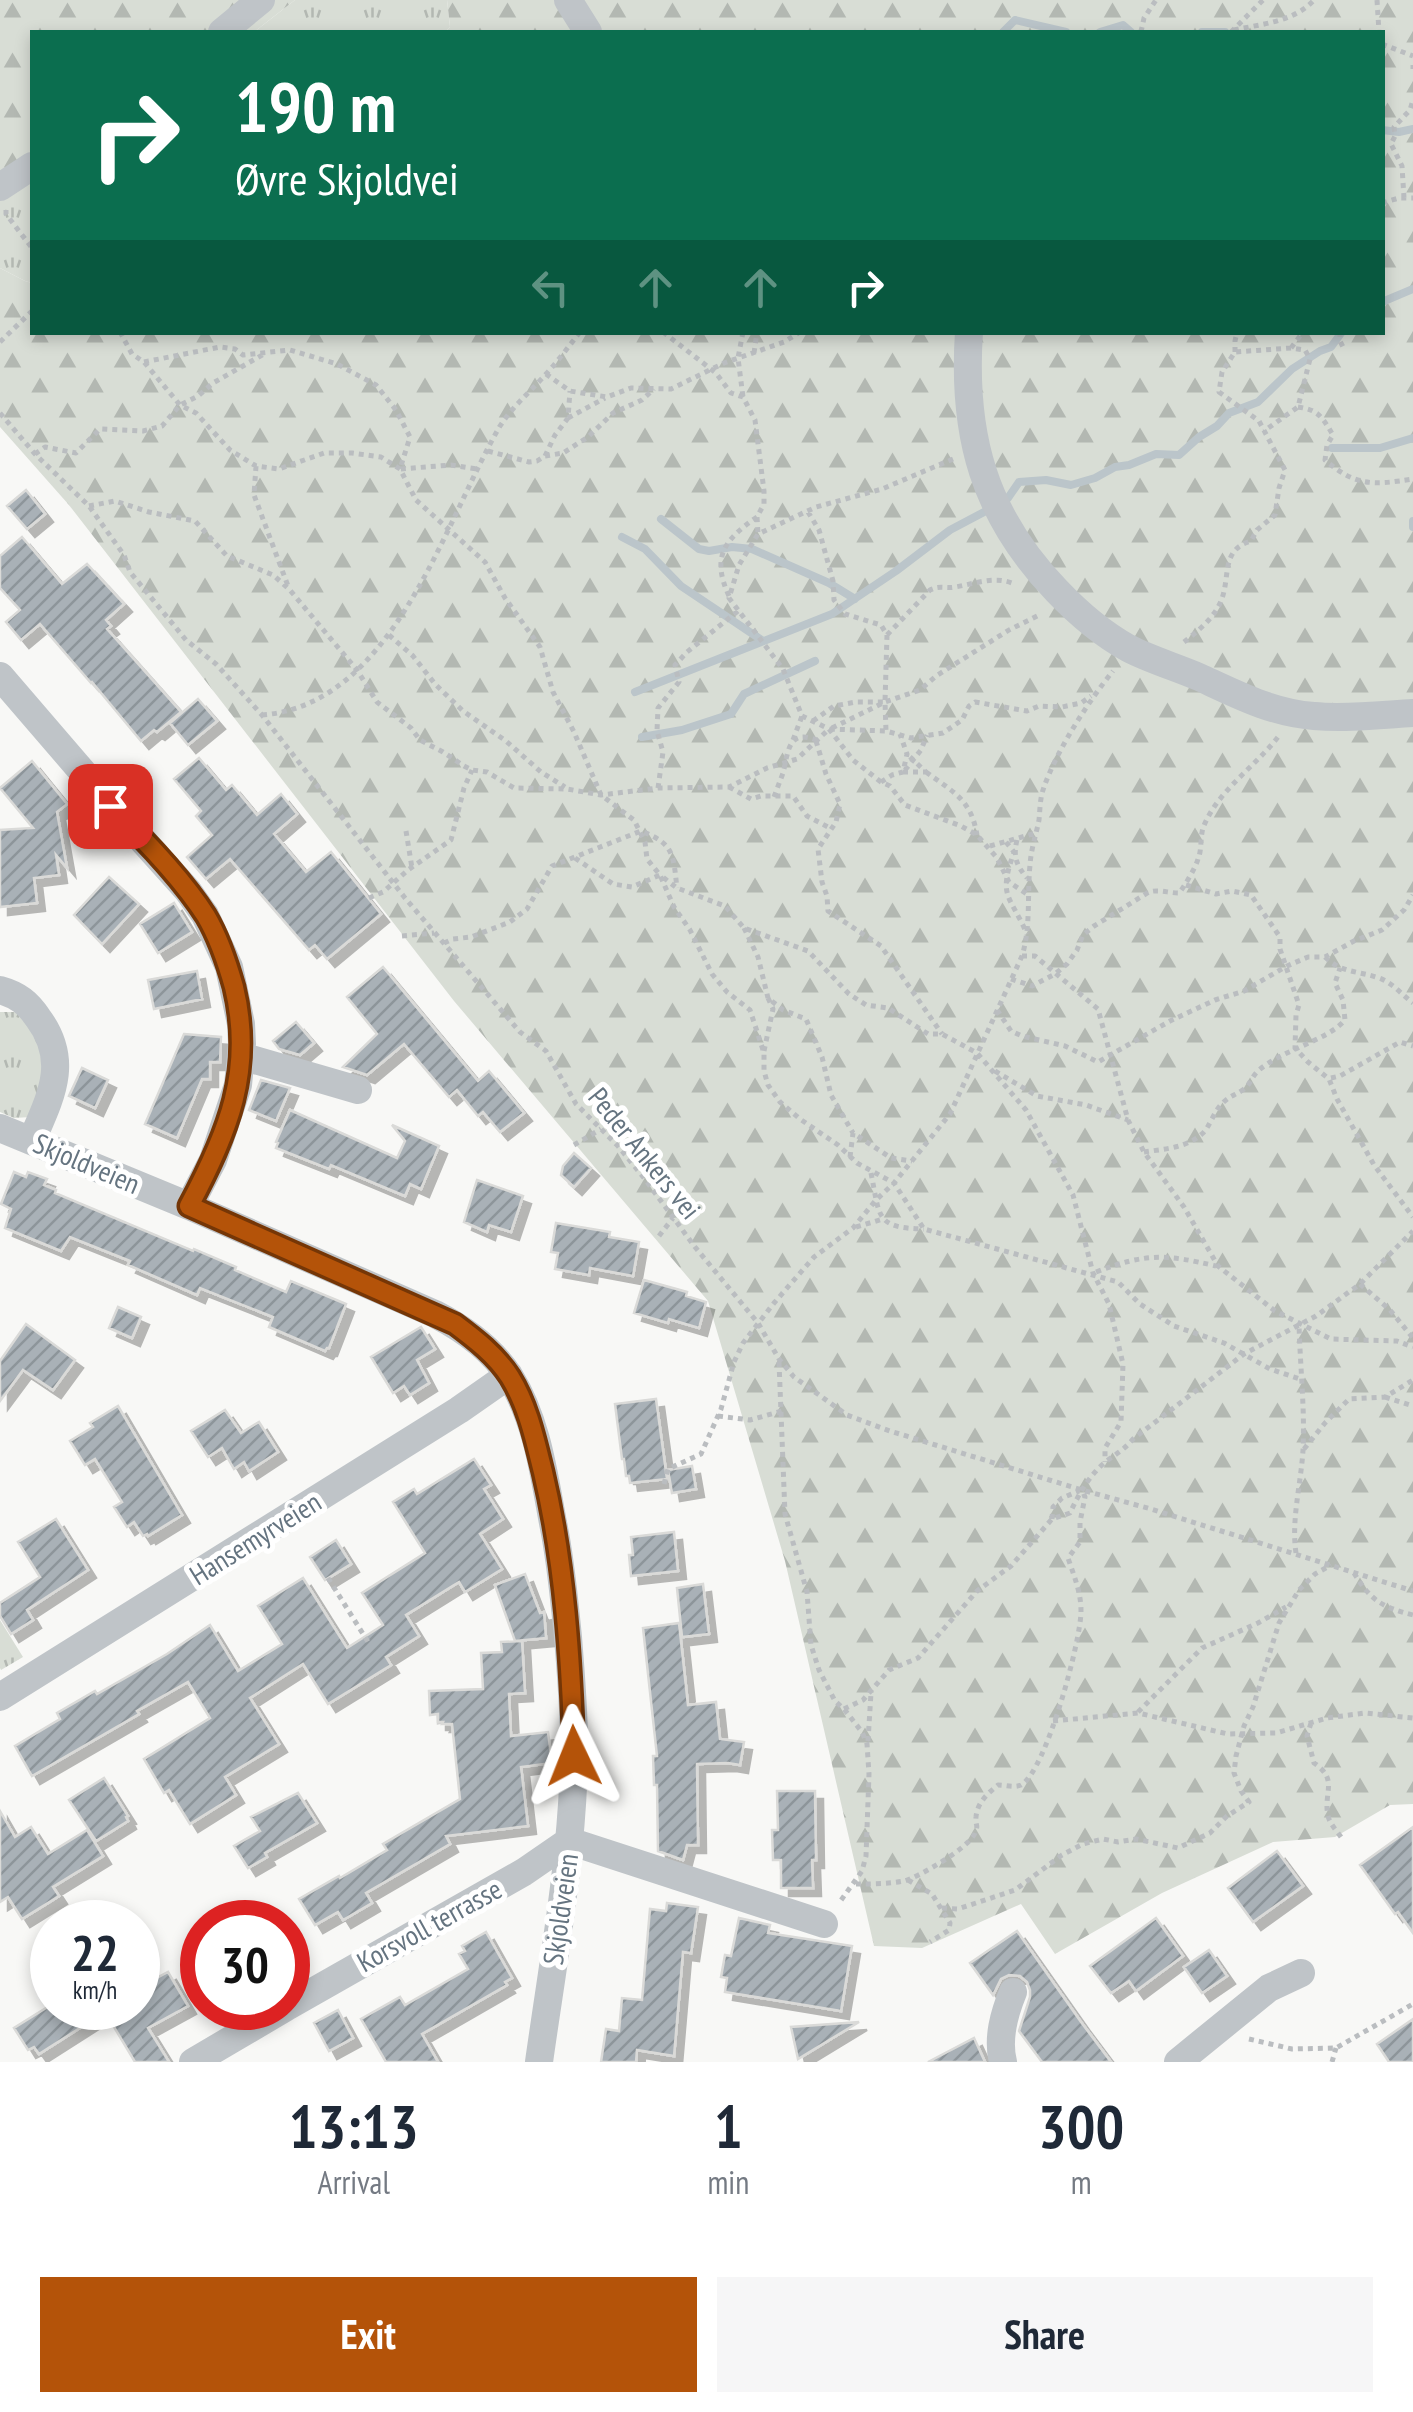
<!DOCTYPE html>
<html lang="en">
<head>
<meta charset="utf-8">
<style>
	body { margin:0; font-family:"PT Sans Narrow",sans-serif; background:#f6f6f7; color:#1f2937; height:100vh; display:flex; flex-direction:column; font-size:38px; white-space:nowrap }
	* { box-sizing:border-box; margin:0 }
	p { font-size:32px; color:#747a83 }
	.icon { flex:none; width:55px; height:55px; fill:none; stroke:currentColor; stroke-width:2; stroke-linecap:round; stroke-linejoin:round }
	.map { position:relative; height:2062px; overflow:hidden }
	.drawer { display:flex; flex-direction:column; background:#fff; flex:1 }
	.drawer>* { flex:none }
	.hud { position:absolute; left:30px; top:30px; width:1355px; height:305px; border-radius:0px; box-shadow:0 5px 15px #0003; background:#0b6e4f; color:#fff; overflow:hidden }
	.speed { position:absolute; left:30px; top:1900px; display:flex; gap:20px; font-size:50px; font-weight:700; text-align:center }
	.speed>* { display:grid; place-content:center; width:130px; height:130px; border-radius:50%; background:#fff; box-shadow:0 5px 15px #0003; line-height:1 }
	.speed small { font-size:25px; font-weight:400 }
	.speed .limit { border:15px solid #d22; background:#fff; color:#111 }
	.pin { position:absolute; display:grid; place-items:center; width:85px; height:85px; color:#fff; margin:-42px; border-radius:20px; box-shadow:0 5px 15px #0006 }
	.me { position:absolute; width:110px; margin:-55px; rotate:358deg; stroke-linejoin:round; filter:drop-shadow(0 0 8px #0008) }
	.turn { display:flex; align-items:center; gap:35px; height:210px; padding:0 40px; font-size:45px }
	.turn .icon { width:130px; height:130px; stroke-width:2.5 }
	.turn b { display:block; font-size:70px; line-height:85px }
	.lanes { display:flex; align-items:center; height:95px; padding:0 40px; background:#0003; justify-content:center; gap:50px; direction:ltr }
	.lanes .off { opacity:.35 }
	.eta { display:flex; justify-content:space-evenly; align-items:center; height:170px; text-align:center }
	.eta b { font-size:60px; font-weight:800; line-height:70px }
	.primary-button { display:flex; gap:20px; margin-top:auto; padding:20px 40px }
	.primary-button a { flex:1; height:115px; border-radius:0px; background:#b45309; color:#fff; font-size:40px; font-weight:800; line-height:115px; text-align:center }
	.primary-button a+a { background:#f6f6f7; color:#1f2937 }
	.map>svg:first-child { display:block }
	.grass { fill:url(#grass-tufts) }
	.forest { fill:url(#forest-firs) }
	.lines { fill:none; stroke-linecap:round; stroke-linejoin:round }
	.stream { stroke:#bbc5ca; stroke-width:8 }
	.building { fill:url(#building-hatch); stroke:#dadad8; stroke-width:2.5; filter:url(#shadow) }
	.path { stroke:#babdc0; stroke-width:5; stroke-dasharray:5 5; stroke-linecap:butt }
	.minor { stroke:#bfc4c8; stroke-width:28 }
	.route-casing { stroke:#753606; stroke-width:25 }
	.route { stroke:#b45309; stroke-width:18 }
	.labels { text-anchor:middle; dominant-baseline:central; stroke-width:10; stroke-linejoin:round; paint-order:stroke }
	.street-label { font-size:28px; fill:#657480; stroke:#fff }
</style>
</head>
<body>
<div class="map">
<svg width="1413" height="2062" viewBox="0 0 1413 2062">
	<defs>
		<pattern id="grass-tufts" width="24" height="20" patternUnits="userSpaceOnUse" patternTransform="scale(2.5)"><rect width="24" height="20" fill="#d8ddd5"/><path d="M3 7l-1-3M5 7V3M7 7l1-3M15 17l-1-3M17 17v-4M19 17l1-3" fill="none" stroke="#b3b8b2"/></pattern>
		<pattern id="forest-firs" width="22" height="20" patternUnits="userSpaceOnUse" patternTransform="scale(2.5)"><rect width="22" height="20" fill="#d8ddd5"/><path d="M5 1l3.5 6h-7zM16 11l3.5 6h-7z" fill="#b3b8b2"/></pattern>
		<pattern id="building-hatch" width="6" height="6" patternUnits="userSpaceOnUse" patternTransform="scale(2.5)"><rect width="6" height="6" fill="#a9b1b7"/><path d="M-1 1l2-2M0 6l6-6M5 7l2-2" fill="none" stroke="#8d959a"/></pattern>
		<filter id="shadow"><feDropShadow dx="8" dy="8" stdDeviation="0" flood-color="#0004"/></filter>
	</defs>
	<rect width="100%" height="100%" fill="#f8f8f6"/>
	<!-- grass -->
	<path class="grass" d="M295 0H447L450 27 445 32H254Z
		M32 179V283L25 281 0 268V199Z
		M0 1012H19L49 1061 31 1117 14 1118 0 1112Z
		M0 1620 23 1657 1 1670 0 1668Z"/>
	<!-- forest -->
	<path class="forest" d="M0 0H295L254 32H32V179L0 199Z
		M447 0H1413V1804L1390 1805 1335 1837 1273 1842 1162 1893 1055 1954 1021 1904 922 1948 874 1946 785 1561 708 1301 454 1001 69 505 0 427V268L25 281 32 283V332H1382V32H445L450 27Z"/>
	<g class="lines">
		<!-- stream -->
		<path class="stream" d="M1003 32 1015 20 1066 32
			M1100 32 1123 25 1131 32
			M1202 32H1225
			M1382 130 1399 132 1413 129
			M1382 302 1413 289
			M1332 448H1380L1413 438
			M1008 498 1019 482 1046 480 1071 485 1095 478 1115 467 1129 465 1156 454 1179 455 1199 437 1217 426 1229 413 1258 402 1292 369 1320 351 1331 347 1342 332
			M661 519 699 549 709 551 732 547 752 549 829 583 855 599
			M1413 521V527
			M622 537 645 549 681 586 763 641
			M635 692 832 614 896 571 950 530 986 511
			M642 737 682 730 731 714 744 694 815 661"/>
	</g>
	<!-- building -->
	<path class="building" d="M26 490 45 514 27 529 7 506Z
		M22 537 62 584 87 564 124 604 106 620 111 626 107 629 181 712 157 732 154 730 141 741 92 682 91 683 40 624 21 640 6 622 20 610 0 588V556Z
		M198 699 217 721 188 745 170 723Z
		M199 758 226 790 232 785 257 815 281 794 297 814 274 834 306 872 331 852 381 914 327 959 315 945 309 950 230 859 206 879 187 857 212 835 196 816 201 811 174 779Z
		M32 761 67 804 57 812 67 868 56 855 59 875 34 878 37 903 0 907V830L33 828 0 788Z
		M109 877 139 904 102 944 74 915Z
		M174 903 192 932 158 953 140 924Z
		M383 967 478 1081 489 1071 524 1113 500 1132 483 1112 478 1116 457 1090 449 1097 404 1044 367 1075 343 1067 377 1034 347 997Z
		M197 971 202 999 154 1009 148 980Z
		M296 1022 314 1043 300 1055 279 1049 273 1041Z
		M184 1034 221 1037 220 1062H210V1079H202L177 1138 145 1124Z
		M82 1068 108 1080 95 1108 69 1096Z
		M261 1080 290 1088 276 1121 249 1110Z
		M290 1110 397 1158 405 1141 392 1125 439 1146 421 1189 410 1184 405 1196 331 1165 329 1169 276 1148 278 1143 276 1142Z
		M574 1153 591 1168 574 1187 561 1175 563 1166Z
		M14 1172 26 1177 28 1172 47 1179 44 1185 56 1190 55 1193 193 1251 194 1249 236 1267 235 1270 286 1292 291 1281 346 1304 329 1348H327L325 1351 269 1327 273 1317 200 1288 197 1295 128 1265 130 1261 70 1237 61 1251 5 1228 11 1209 1 1204Z
		M477 1180 523 1196 511 1232 489 1225 487 1232 464 1222Z
		M556 1223 610 1232 609 1237 639 1242 633 1276 590 1268 589 1275 555 1269 558 1253 551 1252Z
		M644 1280 687 1292 686 1296 706 1302 699 1328 669 1319 668 1323 634 1313Z
		M118 1307 141 1317 132 1338 109 1328Z
		M26 1324 75 1360 53 1390 23 1370 0 1401V1361Z
		M421 1327 435 1349 417 1360 429 1383 410 1395 404 1386 393 1393 371 1357Z
		M656 1399 667 1479 630 1483 629 1476H626L624 1459H622L615 1404Z
		M118 1406 182 1515 148 1536 147 1534 143 1536 134 1522 127 1527 114 1507 122 1502 95 1459 85 1465 70 1441 93 1427 90 1423Z
		M225 1410 241 1433 259 1422 278 1452 249 1471 244 1462 234 1469 222 1448 208 1457 191 1431Z
		M474 1459 491 1485 484 1489 503 1519 480 1534 502 1569 465 1592 459 1582 406 1615 419 1636 386 1657 391 1665 328 1704 303 1664 250 1698 279 1744 225 1777 236 1795 190 1824 169 1790 164 1793 144 1759 210 1718 188 1682 137 1711 139 1714 32 1776 15 1746 60 1719 57 1713 95 1691 97 1694 167 1654 210 1625 238 1671 282 1644 258 1606 303 1578 347 1648 383 1625 362 1593 425 1553 393 1502 414 1489 417 1494Z
		M692 1466 696 1489 672 1493 668 1470Z
		M56 1519 88 1570 27 1610 33 1620 11 1634 0 1616V1603L40 1577 18 1542Z
		M674 1532 678 1571 631 1576 629 1555H633L631 1537Z
		M336 1540 351 1564 325 1580 310 1557Z
		M525 1574 540 1613 544 1612 546 1638 515 1641 495 1585Z
		M703 1584 709 1634 682 1637 677 1588Z
		M679 1623 688 1705 716 1702 720 1739 744 1742 740 1765 728 1763 697 1764 698 1845H687L683 1860 658 1851 657 1785H654L653 1756H657L643 1628Z
		M522 1641 525 1693 509 1694 511 1736 548 1732 552 1763 521 1767 528 1826 446 1836 450 1844 366 1893 372 1903 343 1920 338 1912 315 1925 299 1899 339 1876 340 1878 387 1850 383 1844 460 1799 452 1724H442L443 1722H438V1714L430 1715 429 1691 483 1689 481 1653 502 1652 501 1642Z
		M104 1778 128 1816 126 1817 128 1821 96 1841 69 1800Z
		M777 1791H815L816 1860H812L813 1888H781V1860H773L772 1830H778Z
		M298 1793 317 1823 265 1853 267 1857 248 1868 234 1846 260 1831 251 1817Z
		M0 1811 15 1837 31 1827 48 1854 87 1830 103 1856 53 1887 59 1896 22 1919 8 1897 0 1902Z
		M1413 1827V1933L1398 1912 1395 1914 1360 1865Z
		M1277 1851 1303 1886 1253 1922 1228 1888Z
		M667 1903 698 1907 691 1953 683 1952 674 2056 637 2050 636 2062H601L606 2029 619 2031 622 1998 642 2000 650 1909 666 1911Z
		M739 1918 770 1925 768 1933 852 1946 841 2011 725 1992 727 1978 721 1977 725 1955 731 1956Z
		M1156 1918 1183 1956 1136 1991 1129 1981 1111 1993 1090 1966Z
		M1017 1931 1081 2022 1111 2062H1042L1019 2031 1030 1997V1990L1027 1982 1020 1976 1009 1975 1001 1979 993 1995 970 1963Z
		M486 1932 512 1978 505 1982 507 1985 422 2034 438 2062H386L361 2019 400 1997 405 2005 468 1969 459 1954 465 1951 462 1946Z
		M1209 1950 1227 1976 1202 1993 1184 1967Z
		M168 1972 188 2006 148 2028 169 2062H135L105 2012 39 2054 34 2047 28 2050 14 2028 46 2008H138V1988Z
		M338 2010 353 2038 329 2051 314 2023Z
		M1413 2019V2062H1389L1377 2044Z
		M859 2022 798 2059 791 2027Z
		M974 2038 985 2062H928Z"/>
	<g class="lines">
		<!-- path -->
		<path class="path" d="M1377 0 1379 32
			M1234 30C1261 24 1294 22 1314 0
			M1141 32 1144 18 1156 0
			M1231 32 1263 0
			M1382 44 1413 56
			M1413 65V69
			M1404 198 1402 166 1391 144 1395 136 1394 127 1410 110 1413 100
			M1382 203 1399 198H1413
			M6 210V214L32 248
			M120 332 132 354 144 362 180 405 196 413 230 450 256 466 279 469 324 453H352L381 457 400 469 416 500 485 562 505 598 540 647 553 692 574 732 601 795 634 820 645 842 647 859 660 875 674 907 690 930 712 974 727 992 750 1010 764 1053V1071L768 1085 780 1102 800 1119 838 1145 857 1163 894 1183 924 1229 1118 1282 1140 1304 1174 1326 1224 1343 1270 1369 1300 1379
			M663 332 716 373 731 393 743 397 755 420 764 491V504L757 517 758 534
			M704 332H727
			M743 332 738 358 743 397
			M1340 332V341L1344 349
			M0 342 32 311
			M1291 348 1303 332
			M1235 352V341L1237 332
			M754 353 757 332
			M144 362 220 347 235 349 243 355 290 350 337 364 376 385 396 410 410 437 400 469 451 465 477 469
			M546 374 570 391 607 397 631 388 671 389 724 363 784 342 800 332
			M1298 407C1319 410 1322 417 1333 435L1327 445 1325 460C1356 487 1374 485 1413 479
			M0 413 35 454 89 506 124 555 130 572 186 640 216 664 262 715 405 898 520 1032 546 1051 576 1104 618 1146 644 1178 695 1247 758 1323 779 1359 794 1377 847 1415 890 1431 1082 1490 1151 1509 1413 1591
			M568 418 605 398
			M488 451 529 462 537 461 545 456 563 453 588 437 613 413 642 400 654 389
			M35 454 45 447 76 453 100 429 143 431 162 426 180 405 198 396 213 383 264 354
			M545 456 555 435 568 418 570 391
			M953 459 882 489 816 507 758 534 739 565 729 598 783 669 802 716 829 729 853 760 881 782 890 786 905 805 961 826 977 835 997 858 1009 882 1027 894
			M256 466 254 495 288 586
			M89 506 115 501 149 512 195 521 227 556 273 575 289 589 357 670 377 702 411 728 420 740 443 752 464 766 472 770 487 772 514 788 567 789 601 795 658 788 729 787 767 768 797 759 829 729 886 731
			M808 512 819 530 833 581 834 600 845 614 881 625 887 635 885 702
			M729 596C711 557 724 540 757 517
			M389 635 413 656 435 684 463 711 506 741 541 772 565 787
			M887 635 930 590C940 585 945 589 955 587 974 584 993 576 1012 583
			M1184 642C1198 631 1214 618 1221 601 1231 577 1220 550 1251 541L1257 530 1275 515 1279 488 1285 470 1259 421 1219 392 1222 372 1235 352 1291 348 1305 350 1310 359 1298 407 1264 431
			M262 715C394 705 444 522 500 426 513 406 530 392 546 374 558 361 569 346 580 332
			M813 721 834 706 856 702H885L886 731 911 738 943 733 962 720 969 706 975 702 1027 711 1039 706 1062 707 1081 703 1091 696
			M832 728 885 702 920 690 936 676 1009 630 1041 614
			M793 740 802 716
			M816 741 826 774 840 804 836 822 818 849 822 882 827 896 828 911 881 946 942 1034
			M905 770 921 750 927 735
			M903 772H926L908 755
			M926 772C953 792 971 799 977 835
			M881 782 892 775 903 772 907 754 900 734
			M729 787 751 799 761 796H793L807 816 830 828
			M658 788 663 752 657 731 658 708 679 682 675 665 687 652 738 611
			M774 797C777 789 780 781 783 773 788 755 787 728 816 740
			M406 831 412 868
			M1017 840C1013 856 1016 865 1027 878
			M1006 842 1014 852C998 898 1009 893 1027 934
			M990 846 1036 833
			M575 858 613 884 632 887 660 875 677 888 725 906 744 928 808 951 849 994 866 1005 888 1008 928 1034H942L977 1053 1026 1110 1073 1195 1093 1273 1109 1304 1123 1364 1121 1422 1105 1448V1462
			M1186 885 1216 894 1232 891 1251 895 1280 937V949L1299 1005 1296 1015 1295 1048 1308 1062 1329 1079 1337 1099 1374 1165 1413 1217
			M369 898 383 892 408 870 451 840 464 788 472 770
			M744 928 758 957 768 998
			M402 936 434 933
			M444 943 453 939 471 937 510 922 527 909 552 866 641 831C675 844 673 855 677 888
			M1022 956H1035L1098 1009 1128 1120 1144 1152 1184 1207 1218 1266 1275 1311 1331 1339 1397 1341 1413 1347
			M1325 957C1341 973 1359 971 1379 978 1393 983 1402 995 1413 1003
			M1011 979 1032 986 1055 974 1067 964 1077 950 1083 935 1094 926 1149 892C1159 889 1168 893 1179 893 1184 887 1196 867 1198 859 1202 850 1200 838 1203 828 1217 791 1255 767 1278 737
			M997 1010 1011 1031 1022 1036 1065 1046 1098 1062 1170 1021 1215 1000 1244 991 1287 966 1308 957H1325L1354 941 1382 930 1404 910 1413 895
			M764 1051 773 1009 768 998 783 1010 806 1019 822 1057 831 1095 853 1133
			M995 1071 1037 1096 1086 1105 1128 1120
			M1331 1078 1340 1076 1400 1042 1413 1046
			M574 1145 601 1129
			M1144 1152C1164 1149 1187 1148 1203 1133 1209 1127 1213 1115 1219 1107 1229 1095 1233 1097 1244 1089 1250 1085 1252 1076 1258 1071 1281 1050 1327 1041 1345 1020L1343 1000 1335 983 1340 968
			M850 1157 853 1133 891 1158 912 1161
			M871 1173C880 1217 875 1228 924 1229
			M856 1227 883 1219
			M659 1236 673 1218
			M1096 1272C1146 1253 1165 1254 1216 1266
			M1360 1284 1390 1310 1413 1338
			M779 1362 785 1514 807 1592 811 1645 819 1670 835 1701 844 1709 862 1732 867 1744 869 1774 866 1856 862 1871 839 1903
			M1385 1397 1413 1406
			M718 1416 750 1420 782 1411
			M1304 1449 1325 1423 1349 1399 1385 1397 1413 1380
			M664 1484 668 1469 701 1454 721 1409 734 1362 743 1343 774 1303 814 1257 853 1228 876 1200 894 1183 950 1114 1022 956C1031 927 1027 896 1030 865 1031 849 1036 835 1039 820 1040 810 1040 799 1043 790 1056 751 1088 702 1113 671
			M1052 1519 1053 1507 1062 1498 1079 1491
			M1296 1553C1291 1520 1301 1484 1303 1450 1305 1408 1300 1366 1299 1323
			M1354 1573C1371 1601 1382 1607 1413 1615
			M328 1578 370 1645
			M844 1709 863 1700 889 1670 918 1658 977 1591 1011 1566 1052 1519 1070 1513C1077 1498 1085 1483 1096 1471 1108 1457 1121 1454 1133 1439L1244 1354 1316 1316 1360 1284 1413 1231
			M1138 1712 1202 1648 1258 1623 1286 1607
			M1053 1721 1138 1713 1228 1734 1276 1733 1327 1718 1365 1713 1413 1718
			M1311 1723 1307 1736 1314 1763C1339 1780 1323 1792 1328 1816 1330 1824 1336 1830 1341 1837
			M868 1741 871 1693
			M908 1880 932 1894 950 1923 949 1930 930 1942
			M856 1884C871 1884 888 1884 904 1881 919 1877 970 1847 975 1833 979 1823 975 1827 976 1817 977 1803 988 1793 998 1785 1006 1785 1014 1788 1021 1785 1046 1771 1081 1641 1081 1611 1081 1592 1074 1576 1068 1558L1080 1542V1522L1085 1497 1082 1490
			M942 1908 958 1909 1015 1890 1062 1855 1083 1844 1103 1839 1118 1842 1136 1839 1178 1848 1210 1833 1227 1816 1249 1802 1241 1791 1234 1773 1236 1756 1244 1726 1253 1707 1279 1623 1299 1590 1315 1574 1331 1565
			M1249 2039 1292 2049 1336 2048 1413 2004
			M1332 2062 1336 2048"/>
		<!-- minor -->
		<path class="minor" d="M568 0 588 32
			M222 32 261 0
			M0 187 32 166
			M969 332C962 436 984 515 1057 591 1078 613 1101 633 1128 648 1151 660 1176 667 1199 677 1236 694 1272 713 1314 716 1346 719 1380 715 1413 713
			M0 676 111 805 188 891 205 915 229 967 241 1024 242 1044 238 1085 213 1160 189 1206
			M0 990C18 995 28 1003 38 1018 70 1061 51 1096 32 1140
			M241 1056 358 1090
			M0 1128 189 1206 435 1314C464 1329 492 1349 510 1377 537 1420 544 1475 553 1523 561 1561 564 1599 568 1637 571 1677 575 1718 574 1759 572 1860 553 1962 539 2062
			M0 1697 459 1410 509 1375
			M288 2006 524 1872 569 1841 824 1924
			M193 2062 285 2008
			M1003 2062C997 2038 1004 2014 1013 1992
			M1178 2062 1269 1988 1301 1973"/>
	</g>
	<g class="lines">
		<defs>
			<path id="route" d="M110 806C141 836 183 880 206 916 219 938 227 962 234 987 254 1070 228 1133 189 1206L455 1324C475 1339 496 1355 510 1377 528 1406 535 1440 543 1472 565 1565 571 1661 574 1756"/>
		</defs>
		<!-- route casing -->
		<use href="#route" class="route-casing"/>
		<!-- route -->
		<use href="#route" class="route"/>
	</g>
	<g class="labels">
		<!-- street labels -->
		<g class="street-label">
			<text transform="translate(645 1153) rotate(51)">Peder Ankers vei</text>
			<text transform="translate(87 1163) rotate(23)">Skjoldveien</text>
			<text transform="translate(255 1538) rotate(-32)">Hansemyrveien</text>
			<text transform="translate(560 1909) rotate(-82)">Skjoldveien</text>
			<text transform="translate(429 1925) rotate(-29)">Korsvoll terrasse</text>
		</g>
	</g>
</svg>
<div class="speed"><div>22<small>km/h</small></div><div class="limit">30</div></div>
<div class="pin" style="left:110px;top:806px;background:#d93025"><svg class="icon" aria-label="arrive" viewBox="0 0 24 24"><path d="M6 21V4h12l-3 4 3 4H6"/></svg></div>
<svg class="me" style="left:574px;top:1756px" viewBox="-20 -20 40 40"><path d="M0-17L14 15 0 8-14 15z" fill="#b45309" stroke="#fff" stroke-width="4"/></svg>
<div class="hud">
<div class="turn"><svg class="icon" aria-label="right" viewBox="0 0 24 24"><path d="M7 20v-9h11M14 6l5 5-5 5"/></svg><div><b>190 m</b>Øvre Skjoldvei</div></div>
<div class="lanes"><svg class="icon off" aria-label="left" viewBox="0 0 24 24"><path d="M17 20v-9H6M10 6l-5 5 5 5"/></svg><svg class="icon off" aria-label="ahead" viewBox="0 0 24 24"><path d="M12 20V5M6 11l6-6 6 6"/></svg><svg class="icon off" aria-label="ahead" viewBox="0 0 24 24"><path d="M12 20V5M6 11l6-6 6 6"/></svg><svg class="icon" aria-label="right" viewBox="0 0 24 24"><path d="M7 20v-9h11M14 6l5 5-5 5"/></svg></div>
</div>
</div>
<section class="drawer">
<div class="eta">
<div><b>13:13</b><p>Arrival</p></div>
<div><b>1</b><p>min</p></div>
<div><b>300</b><p>m</p></div>
</div>
<div class="primary-button"><a>Exit</a><a>Share</a></div>
</section>
</body>
</html>
